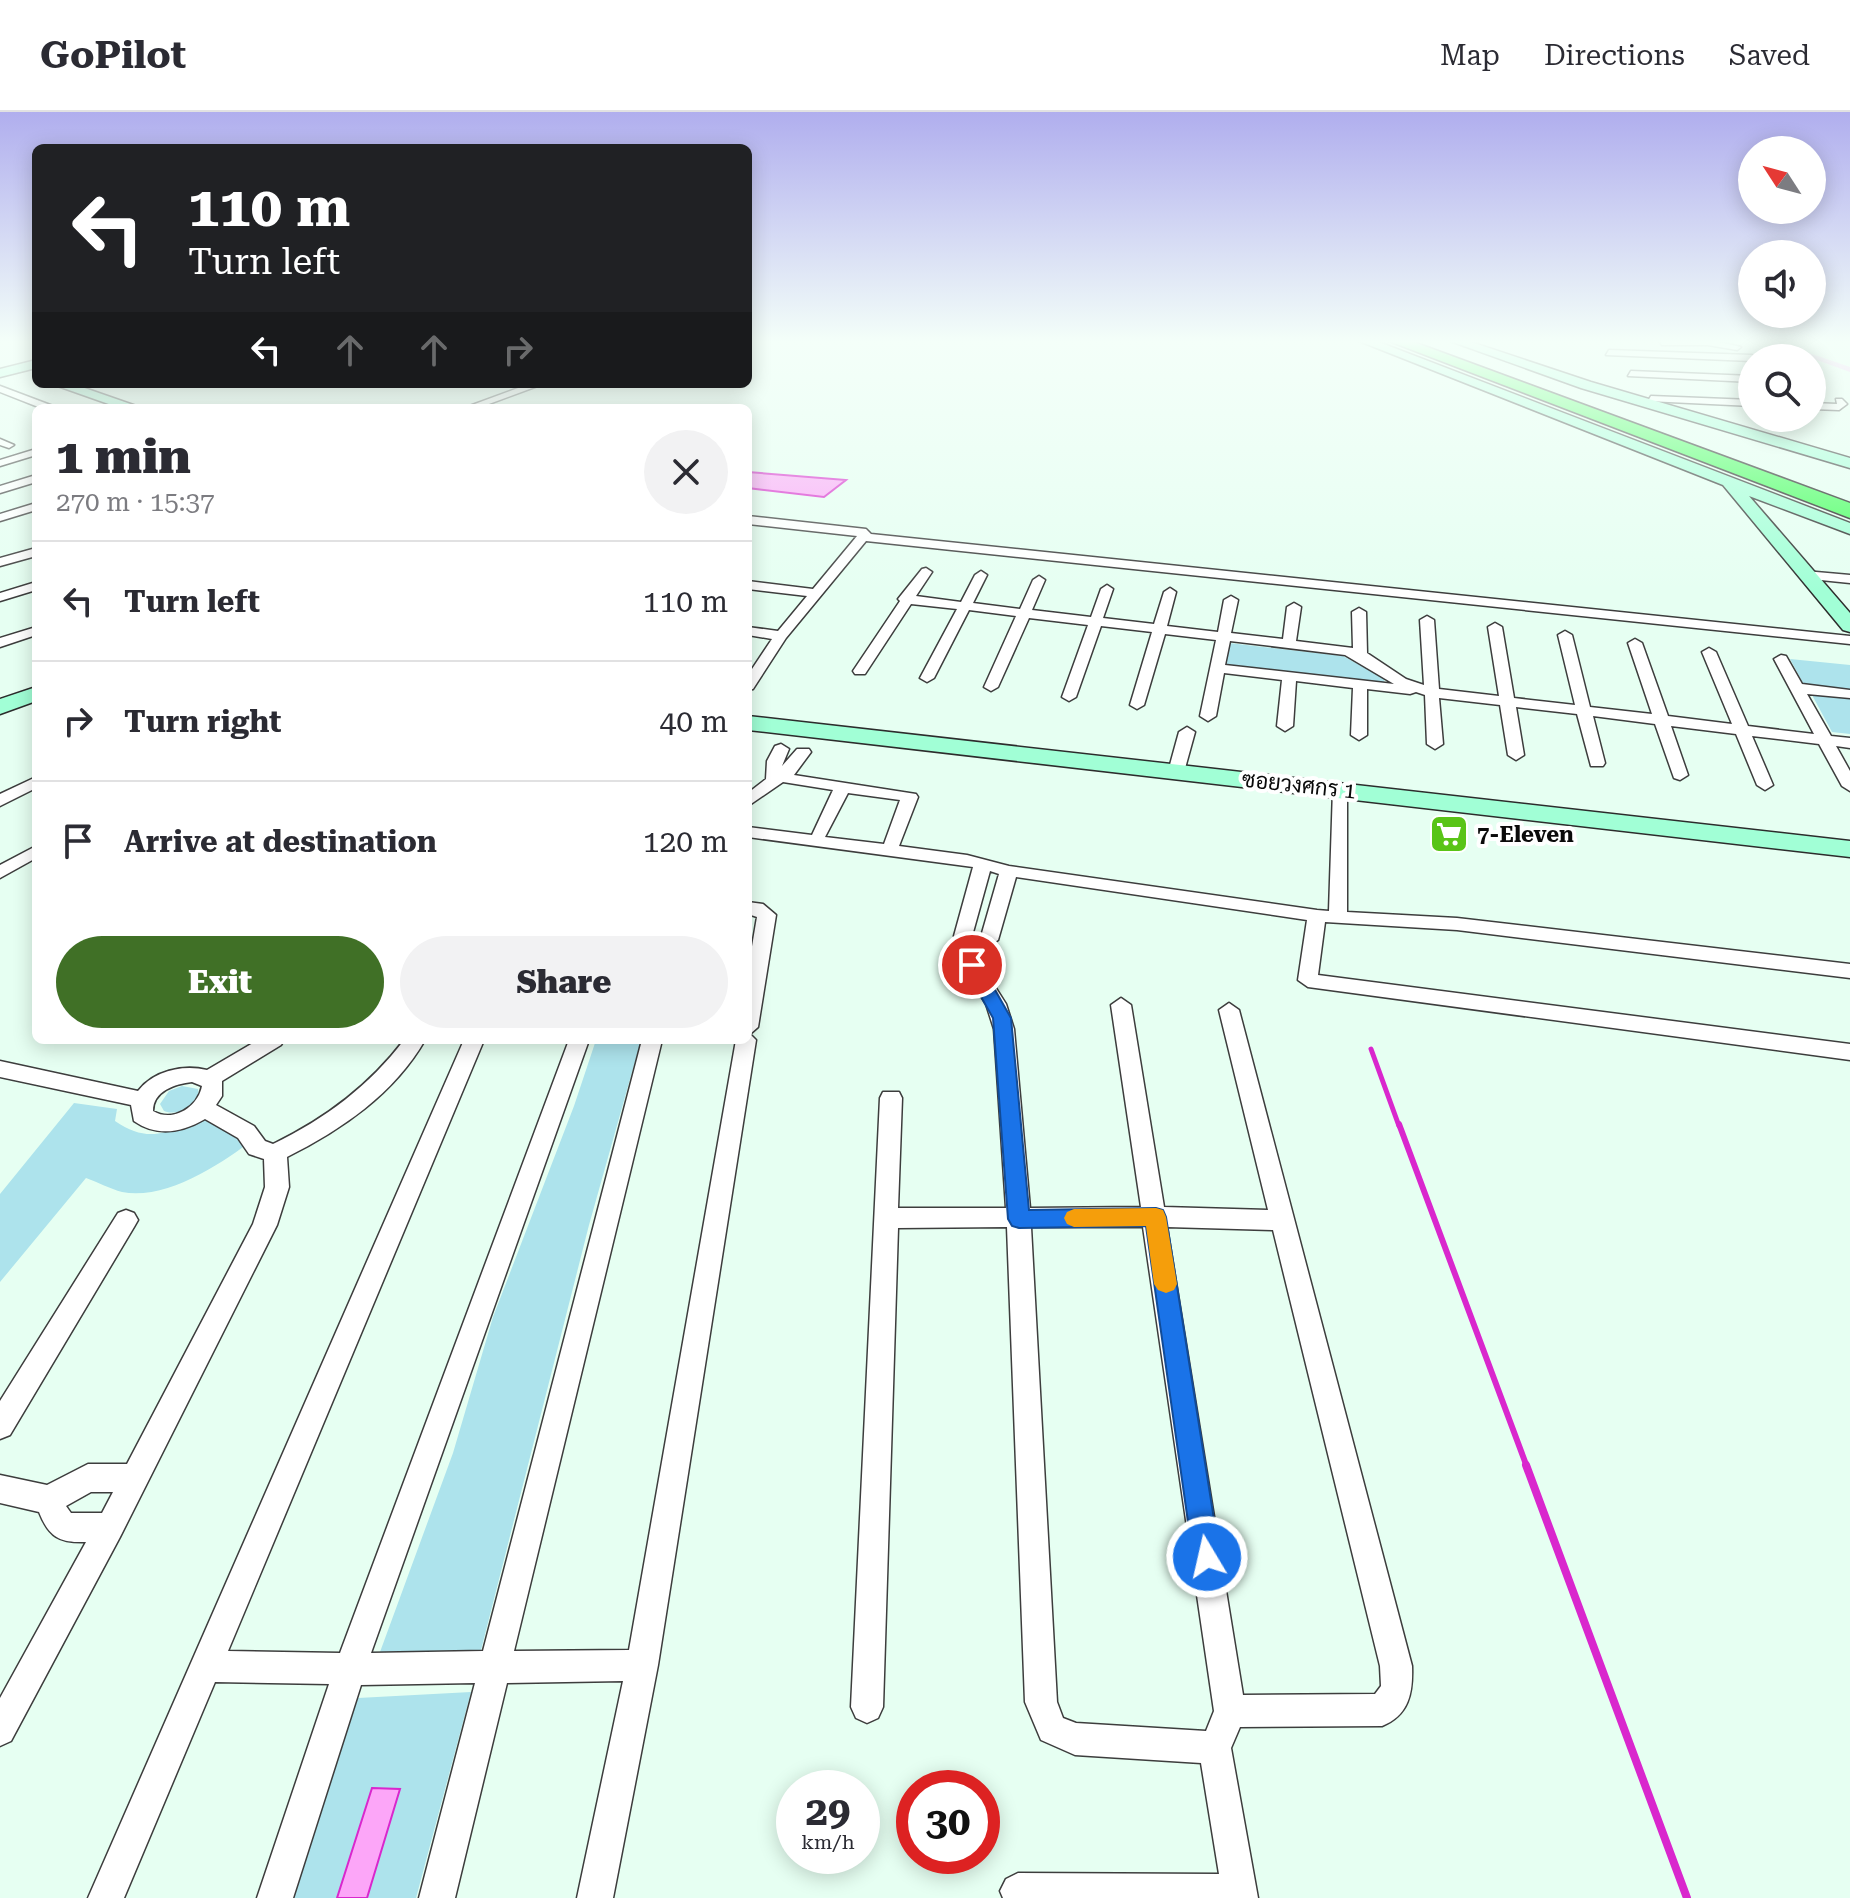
<!DOCTYPE html>
<html lang="en">
<head>
<meta charset="utf-8">
<style>
	body { margin:0; font-family:"Roboto Serif",Sarabun,serif; background:#f2f2f3; color:#2b2b33; height:100vh; display:flex; flex-direction:column; font-size:30px; white-space:nowrap }
	* { box-sizing:border-box; margin:0 }
	p { font-size:26px; color:#7c7c81 }
	.icon { flex:none; width:44px; height:44px; fill:none; stroke:currentColor; stroke-width:2; stroke-linecap:round; stroke-linejoin:round }
	.map { position:relative; flex:1; overflow:hidden }
	.panel { position:absolute; left:32px; top:292px; width:720px; height:640px; display:flex; flex-direction:column; background:#fff; border-radius:12px; box-shadow:0 4px 20px #0003 }
	.panel>* { flex:none }
	.top-card { position:absolute; left:32px; top:32px; width:720px; height:244px; border-radius:12px; box-shadow:0 4px 20px #0003; background:#202124; color:#fff; overflow:hidden }
	.needle { width:52px; rotate:306deg }
	.fabs { position:absolute; left:1738px; top:24px; display:grid; gap:16px }
	.fabs a { display:grid; place-items:center; width:88px; height:88px; border-radius:50%; background:#fff; box-shadow:0 4px 20px #0003; font-size:40px }
	.speed { position:absolute; left:776px; top:1658px; display:flex; gap:16px; font-size:40px; font-weight:700; text-align:center }
	.speed>* { display:grid; place-content:center; width:104px; height:104px; border-radius:50%; background:#fff; box-shadow:0 4px 20px #0003; line-height:1 }
	.speed small { font-size:20px; font-weight:400 }
	.speed .limit { border:12px solid #d22; background:#fff; color:#111 }
	.pin { position:absolute; display:grid; place-items:center; width:68px; height:68px; color:#fff; margin:-34px; border:4px solid #fff; border-radius:50%; box-shadow:0 2px 8px #0007 }
	.me { position:absolute; width:88px; margin:-44px; rotate:351deg; stroke-linejoin:round; filter:drop-shadow(0 0 6px #0008) }
	.turn { display:flex; align-items:center; gap:28px; height:168px; padding:0 24px; font-size:36px }
	.turn .icon { width:104px; height:104px; stroke-width:2.5 }
	.turn b { display:block; font-size:56px; line-height:68px }
	.lanes { display:flex; align-items:center; height:76px; padding:0 24px; background:#0003; justify-content:center; gap:40px; direction:ltr }
	.lanes .off { opacity:.35 }
	.round { display:grid; place-items:center; flex:none; width:84px; height:84px; border-radius:42px; background:#f2f2f3 }
	.overview { display:flex; align-items:center; justify-content:space-between; height:136px; padding:0 24px }
	h1 { font-size:48px; font-weight:800; line-height:60px }
	.action { display:flex; gap:16px; margin-top:auto; padding:16px 24px }
	.action a { flex:1; height:92px; border-radius:48px; background:#407026; color:#fff; font-size:32px; font-weight:800; line-height:92px; text-align:center }
	.action a+a { background:#f2f2f3; color:#2b2b33 }
	ul { padding:0; list-style:none }
	li { display:flex; align-items:center; gap:24px; height:120px; padding:0 24px; border-top:2px solid #e1e1e2 }
	li div { flex:1 }
	li b { display:block; font-size:30px }
	li em { font-style:normal }
	header { display:flex; align-items:center; gap:48px; box-sizing:border-box; height:112px; padding:0 40px; background:#fff; border-bottom:2px solid #e1e1e2 }
	header strong { font-size:38px }
	nav { display:flex; gap:44px; margin-inline-start:auto; font-size:28px }
	.map>svg:first-child { display:block }
	.green { fill:#ade3ec }
	.water { fill:#fca6f8; stroke:#d927cd; stroke-width:2 }
	.lines { fill:none; stroke-linecap:round; stroke-linejoin:round }
	.stream-far2 { stroke:#d927cd; stroke-width:5 }
	.stream-far1 { stroke:#d927cd; stroke-width:6 }
	.stream { stroke:#d927cd; stroke-width:8 }
	.canal { fill:#fca6f8; fill-rule:evenodd }
	.street-casing { stroke:#3d3d3d; stroke-width:3 }
	.secondary-casing { stroke:#2c2c2c; stroke-width:3 }
	.highway-casing { stroke:#1b1b1b; stroke-width:3 }
	.street { fill:#fff; fill-rule:evenodd }
	.secondary { fill:#a1ffd6; fill-rule:evenodd }
	.highway { fill:#44ff5c; fill-rule:evenodd }
	.route { fill:#1a73e8; stroke:#114b97; stroke-width:2 }
	.slow { fill:#f59e0b }
	.labels { text-anchor:middle; dominant-baseline:central; stroke-width:8; stroke-linejoin:round; paint-order:stroke }
	.street-label { font-size:22px; fill:#0a0a0a; stroke:#fff }
	.poi-label { font-size:22px; font-weight:bold; fill:#0a0a0a; stroke:#fff; text-anchor:start }
</style>
</head>
<body>
<header>
<strong>GoPilot</strong>
<nav><a>Map</a><a>Directions</a><a>Saved</a></nav>
</header>
<div class="map">
<svg width="1850" height="1786" viewBox="0 0 1850 1786">
	<rect width="100%" height="100%" fill="#e6fff2"/>
	<!-- green -->
	<path class="green" d="M1229 531 1343 544 1385 567 1383 572 1225 553Z
		M1790 547 1850 553V578L1804 573Z
		M1812 583 1850 587V622L1832 620Z
		M596 928H641L589 1113 481 1538 380 1540 453 1341 493 1205 574 994Z
		M182 974 198 977 199 985C190 996 178 1004 164 999L160 992 169 979Z
		M74 991 117 997 115 1009C154 1036 176 1016 214 996L260 1022C226 1049 168 1089 122 1080 110 1077 98 1070 86 1066L0 1170V1082Z
		M471 1580 416 1786H290L358 1586Z"/>
	<!-- water -->
	<path class="water" d="M748 360 846 368 824 385 748 376Z
		M372 1676 400 1677 367 1786H337Z"/>
	<g class="lines">
		<!-- stream-far2 -->
		<path class="stream-far2" d="M1371 937 1399 1014"/>
		<!-- stream-far1 -->
		<path class="stream-far1" d="M1399 1012 1527 1355"/>
		<!-- stream -->
		<path class="stream" d="M1526 1353 1687 1786"/>
		<!-- canal -->
		<path class="canal" d="M1764 229H1774L1850 255V260Z"/>
		<defs>
			<path id="street" d="M1659 229H1715L1741 235 1737 238 1708 233H1662Z
				M1609 238 1752 243 1756 246 1752 249 1606 243Z
				M1631 259 1752 264V270L1628 264Z
				M529 272H543L478 296H464Z
				M0 274 53 294 55 296H41L0 280Z
				M1651 284 1752 288V294L1648 289Z
				M1836 287H1842L1847 292 1839 298 1812 297V291L1837 292Z
				M0 327 14 333 9 336 0 333Z
				M36 337V343L0 354V348Z
				M36 363V370L0 381V374Z
				M36 391V398L0 409V402Z
				M748 404 866 417 871 422 1850 524V532L866 429 786 526 753 577 748 578V563L772 527 748 523V515L778 519 807 484 748 477V469L813 477 857 424 748 412Z
				M36 436V444L0 454V446Z
				M926 456 932 460 916 484 961 490 975 463 981 459 987 463 973 491 1020 497 1033 468 1039 464 1045 468 1032 498 1091 505 1101 477 1107 473 1113 477 1103 506 1154 512 1164 480 1170 476 1176 480 1167 514 1218 520 1224 488 1231 484 1238 488 1231 521 1283 527 1287 495 1294 491 1301 495 1296 529 1353 536 1352 500 1359 496 1366 500 1367 541 1406 567 1424 573 1420 508 1427 504 1434 508 1439 577 1499 584 1488 515 1495 511 1502 515 1514 586 1575 593 1558 523 1565 519 1572 523 1590 595 1652 602 1628 531 1635 527 1642 531 1668 604 1732 612 1702 540 1709 536 1716 540 1748 614 1814 622 1774 547 1781 543 1786 544 1802 572 1850 578V586L1807 582 1831 624 1850 626V636L1836 634 1850 659V679L1842 674 1819 632 1752 624 1773 673 1765 678 1757 673 1736 622 1671 614 1688 663 1680 668 1674 666 1655 612 1593 604 1605 651 1603 654H1591L1577 602 1516 595 1524 643 1516 648 1508 643 1500 593 1439 586 1443 632 1435 637 1427 632 1425 583 1416 580 1410 582 1367 577V623L1359 628 1351 623 1353 576 1296 569 1293 614 1285 619 1277 614 1282 568 1224 561 1216 604 1208 609 1200 604 1216 528 1165 522 1144 593 1137 597 1130 593 1152 520 1101 514 1076 585 1069 589 1062 585 1088 513 1029 506 998 575 991 579 984 575 1016 504 969 498 934 566 927 570 920 566 957 497 911 492 865 562H855L853 559 900 489 898 487 922 457ZM1230 529 1345 543 1394 572 1225 553Z
				M1805 459 1850 463V471L1801 466V460Z
				M36 470V478L0 489V481Z
				M36 515V523L0 535V526Z
				M1187 615 1195 620 1184 660 1176 665 1170 663 1168 660 1179 620Z
				M781 632 789 637 782 654 797 637H809L811 640 794 663 916 682 918 685 899 734 967 743 1009 754 1317 798 1329 799 1333 677 1341 672 1347 674V800L1457 806 1850 852V866L1457 818 1325 810 1318 863 1850 932V948L1308 875 1298 868 1307 808 1016 765 998 828 989 834 980 828 999 762 990 759 972 824 963 830 956 828 954 824 973 755 748 725V715L812 723 833 678 783 670 748 694V681L766 667 767 649 775 634ZM848 681 900 688 884 732 825 725Z
				M36 665V676L0 694V682Z
				M36 734V746L0 766V753Z
				M748 790 763 792 776 803 758 915 750 922 756 928 658 1553 613 1786H577L623 1569 507 1571 455 1786H419L475 1571 361 1573 293 1786H257L329 1572 215 1570 124 1786H88L464 928H484L228 1539 340 1541 569 928H589L371 1541 483 1539 642 928H662L514 1539 629 1538 736 928H748V858L757 805 748 802Z
				M963 833 970 835 974 841 984 836 994 842 982 854 1006 892 1014 917 1030 1096 1141 1095 1111 893 1121 886 1131 893 1164 1095 1268 1098 1219 898 1229 891 1239 898 1412 1554C1413 1581 1409 1603 1382 1614L1240 1615 1231 1636 1258 1786H1003L1000 1779 1006 1767 1018 1761 1219 1762 1201 1651 1075 1643 1041 1628 1025 1590 1007 1115 898 1116 883 1595 878 1606 867 1611 856 1606 851 1595 880 986 883 980H899L902 986 898 1096H1006L994 917 986 892 953 839ZM1031 1115H1143L1214 1599 1206 1619 1076 1611 1063 1606 1057 1590ZM1167 1115 1273 1118 1380 1554 1381 1574 1375 1582 1243 1583Z
				M258 928H284L281 933 222 969V984L216 993 254 1014 265 1029 273 1032C325 1007 369 974 404 928H425C394 982 341 1018 287 1045L289 1075 277 1113 120 1425 11 1629 0 1634V1586L86 1430C59 1431 49 1425 39 1400L0 1391V1363L47 1373 88 1352H127L253 1112 265 1075 264 1047 249 1042 238 1026 205 1007C181 1021 157 1025 134 1009L131 993 0 965V949L138 979C153 959 183 952 207 958ZM192 970 202 974C198 995 173 1011 153 999 153 979 175 972 192 970ZM91 1380H113L102 1401H71L66 1394Z
				M126 1098 134 1101 138 1108 134 1115 10 1323 0 1327V1289L118 1101Z"/>
			<path id="secondary" d="M1359 229H1376L1850 411V422L1749 384 1850 501V520L1843 518 1723 373Z
				M1450 229H1468L1591 270 1850 346V356L1581 276Z
				M36 248V256L0 265V257Z
				M52 272H73L142 296H120Z
				M36 575V589L0 602V587Z
				M748 604 1850 729V745L748 618Z"/>
			<path id="highway" d="M1389 229H1411L1850 391V406Z"/>
		</defs>
		<!-- street casing -->
		<use href="#street" class="street-casing"/>
		<!-- secondary casing -->
		<use href="#secondary" class="secondary-casing"/>
		<!-- highway casing -->
		<use href="#highway" class="highway-casing"/>
		<!-- street -->
		<use href="#street" class="street"/>
		<!-- secondary -->
		<use href="#secondary" class="secondary"/>
		<!-- highway -->
		<use href="#highway" class="highway"/>
	</g>
	<!-- sky -->
	<linearGradient id="sky" x2="0" y2="1"><stop stop-color="#b0aeee"/><stop offset="0.48" stop-color="#f4fff9"/><stop offset="1" stop-color="#f4fff9" stop-opacity="0"/></linearGradient>
	<rect width="1850" height="479" fill="url(#sky)"/>
	<!-- route -->
	<path class="route" d="M972 847 978 848 1011 906 1029 1098 1156 1096 1163 1098 1166 1105 1220 1445 1216 1454 1207 1458 1197 1454 1193 1445 1146 1114 1019 1116 1012 1114 1008 1107 993 906 963 853Z"/>
	<!-- slow -->
	<path class="slow" d="M1156 1096 1163 1098 1166 1105 1177 1172 1174 1178 1166 1181 1158 1178 1154 1172 1146 1114 1074 1115 1067 1112 1064 1106 1067 1100 1074 1097Z"/>
	<!-- icons -->
	<defs>
		<symbol id="supermarket-square" viewBox="-11 -11 22 22"><rect x="-9" y="-9" width="18" height="18" rx="4" fill="#59c417" stroke="#fff"/><path d="M-6-5.5h2.5l.6 2H6L4.5 2H-2.5L-4.4-4H-6ZM-1.5 3.2a1.3 1.3 0 1 0 .1 0ZM3 3.2a1.3 1.3 0 1 0 .1 0Z" fill="#fff"/></symbol>
	</defs>
	<g fill-rule="evenodd">
		<use href="#supermarket-square" x="1427" y="700" width="44" height="44"/>
	</g>
	<g class="labels">
		<!-- street labels -->
		<g class="street-label">
			<text transform="translate(1299 673) rotate(6)">ซอยวงศกร 1</text>
		</g>
		<!-- poi labels -->
		<g class="poi-label">
			<text x="1477" y="722">7-Eleven</text>
		</g>
	</g>
</svg>
<div class="fabs">
<a><svg class="needle" viewBox="-14 -14 28 28"><path d="M0-13l5 13h-10z" fill="#e53935"/><path d="M0 13l5-13h-10z" fill="#7c7c81"/></svg></a>
<a><svg class="icon" aria-label="sound" viewBox="0 0 24 24"><path d="M4 9h4l5-4v14l-5-4H4zM17 9q2 3 0 6"/></svg></a>
<a><svg class="icon" aria-label="search" viewBox="0 0 24 24"><circle cx="10" cy="10" r="6"/><path d="M15 15l6 6"/></svg></a>
</div>
<div class="speed"><div>29<small>km/h</small></div><div class="limit">30</div></div>
<div class="pin" style="left:972px;top:853px;background:#d93025"><svg class="icon" aria-label="arrive" viewBox="0 0 24 24"><path d="M6 21V4h12l-3 4 3 4H6"/></svg></div>
<svg class="me" style="left:1207px;top:1445px" viewBox="-20 -20 40 40"><circle r="17" fill="#1a73e8" stroke="#fff" stroke-width="3"/><path d="M0-11L8 9 0 5-8 9z" fill="#fff"/></svg>
<div class="top-card">
<div class="turn"><svg class="icon" aria-label="left" viewBox="0 0 24 24"><path d="M17 20v-9H6M10 6l-5 5 5 5"/></svg><div><b>110 m</b>Turn left</div></div>
<div class="lanes"><svg class="icon" aria-label="left" viewBox="0 0 24 24"><path d="M17 20v-9H6M10 6l-5 5 5 5"/></svg><svg class="icon off" aria-label="ahead" viewBox="0 0 24 24"><path d="M12 20V5M6 11l6-6 6 6"/></svg><svg class="icon off" aria-label="ahead" viewBox="0 0 24 24"><path d="M12 20V5M6 11l6-6 6 6"/></svg><svg class="icon off" aria-label="right" viewBox="0 0 24 24"><path d="M7 20v-9h11M14 6l5 5-5 5"/></svg></div>
</div>
<section class="panel">
<div class="overview"><div><h1>1 min</h1><p>270 m · 15:37</p></div><a class="round"><svg class="icon" aria-label="close" viewBox="0 0 24 24"><path d="M6 6l12 12M18 6L6 18"/></svg></a></div>
<ul>
<li><svg class="icon" aria-label="left" viewBox="0 0 24 24"><path d="M17 20v-9H6M10 6l-5 5 5 5"/></svg><div><b>Turn left</b></div><em>110 m</em></li>
<li><svg class="icon" aria-label="right" viewBox="0 0 24 24"><path d="M7 20v-9h11M14 6l5 5-5 5"/></svg><div><b>Turn right</b></div><em>40 m</em></li>
<li><svg class="icon" aria-label="arrive" viewBox="0 0 24 24"><path d="M6 21V4h12l-3 4 3 4H6"/></svg><div><b>Arrive at destination</b></div><em>120 m</em></li>
</ul>
<div class="action"><a>Exit</a><a>Share</a></div>
</section>
</div>
</body>
</html>
